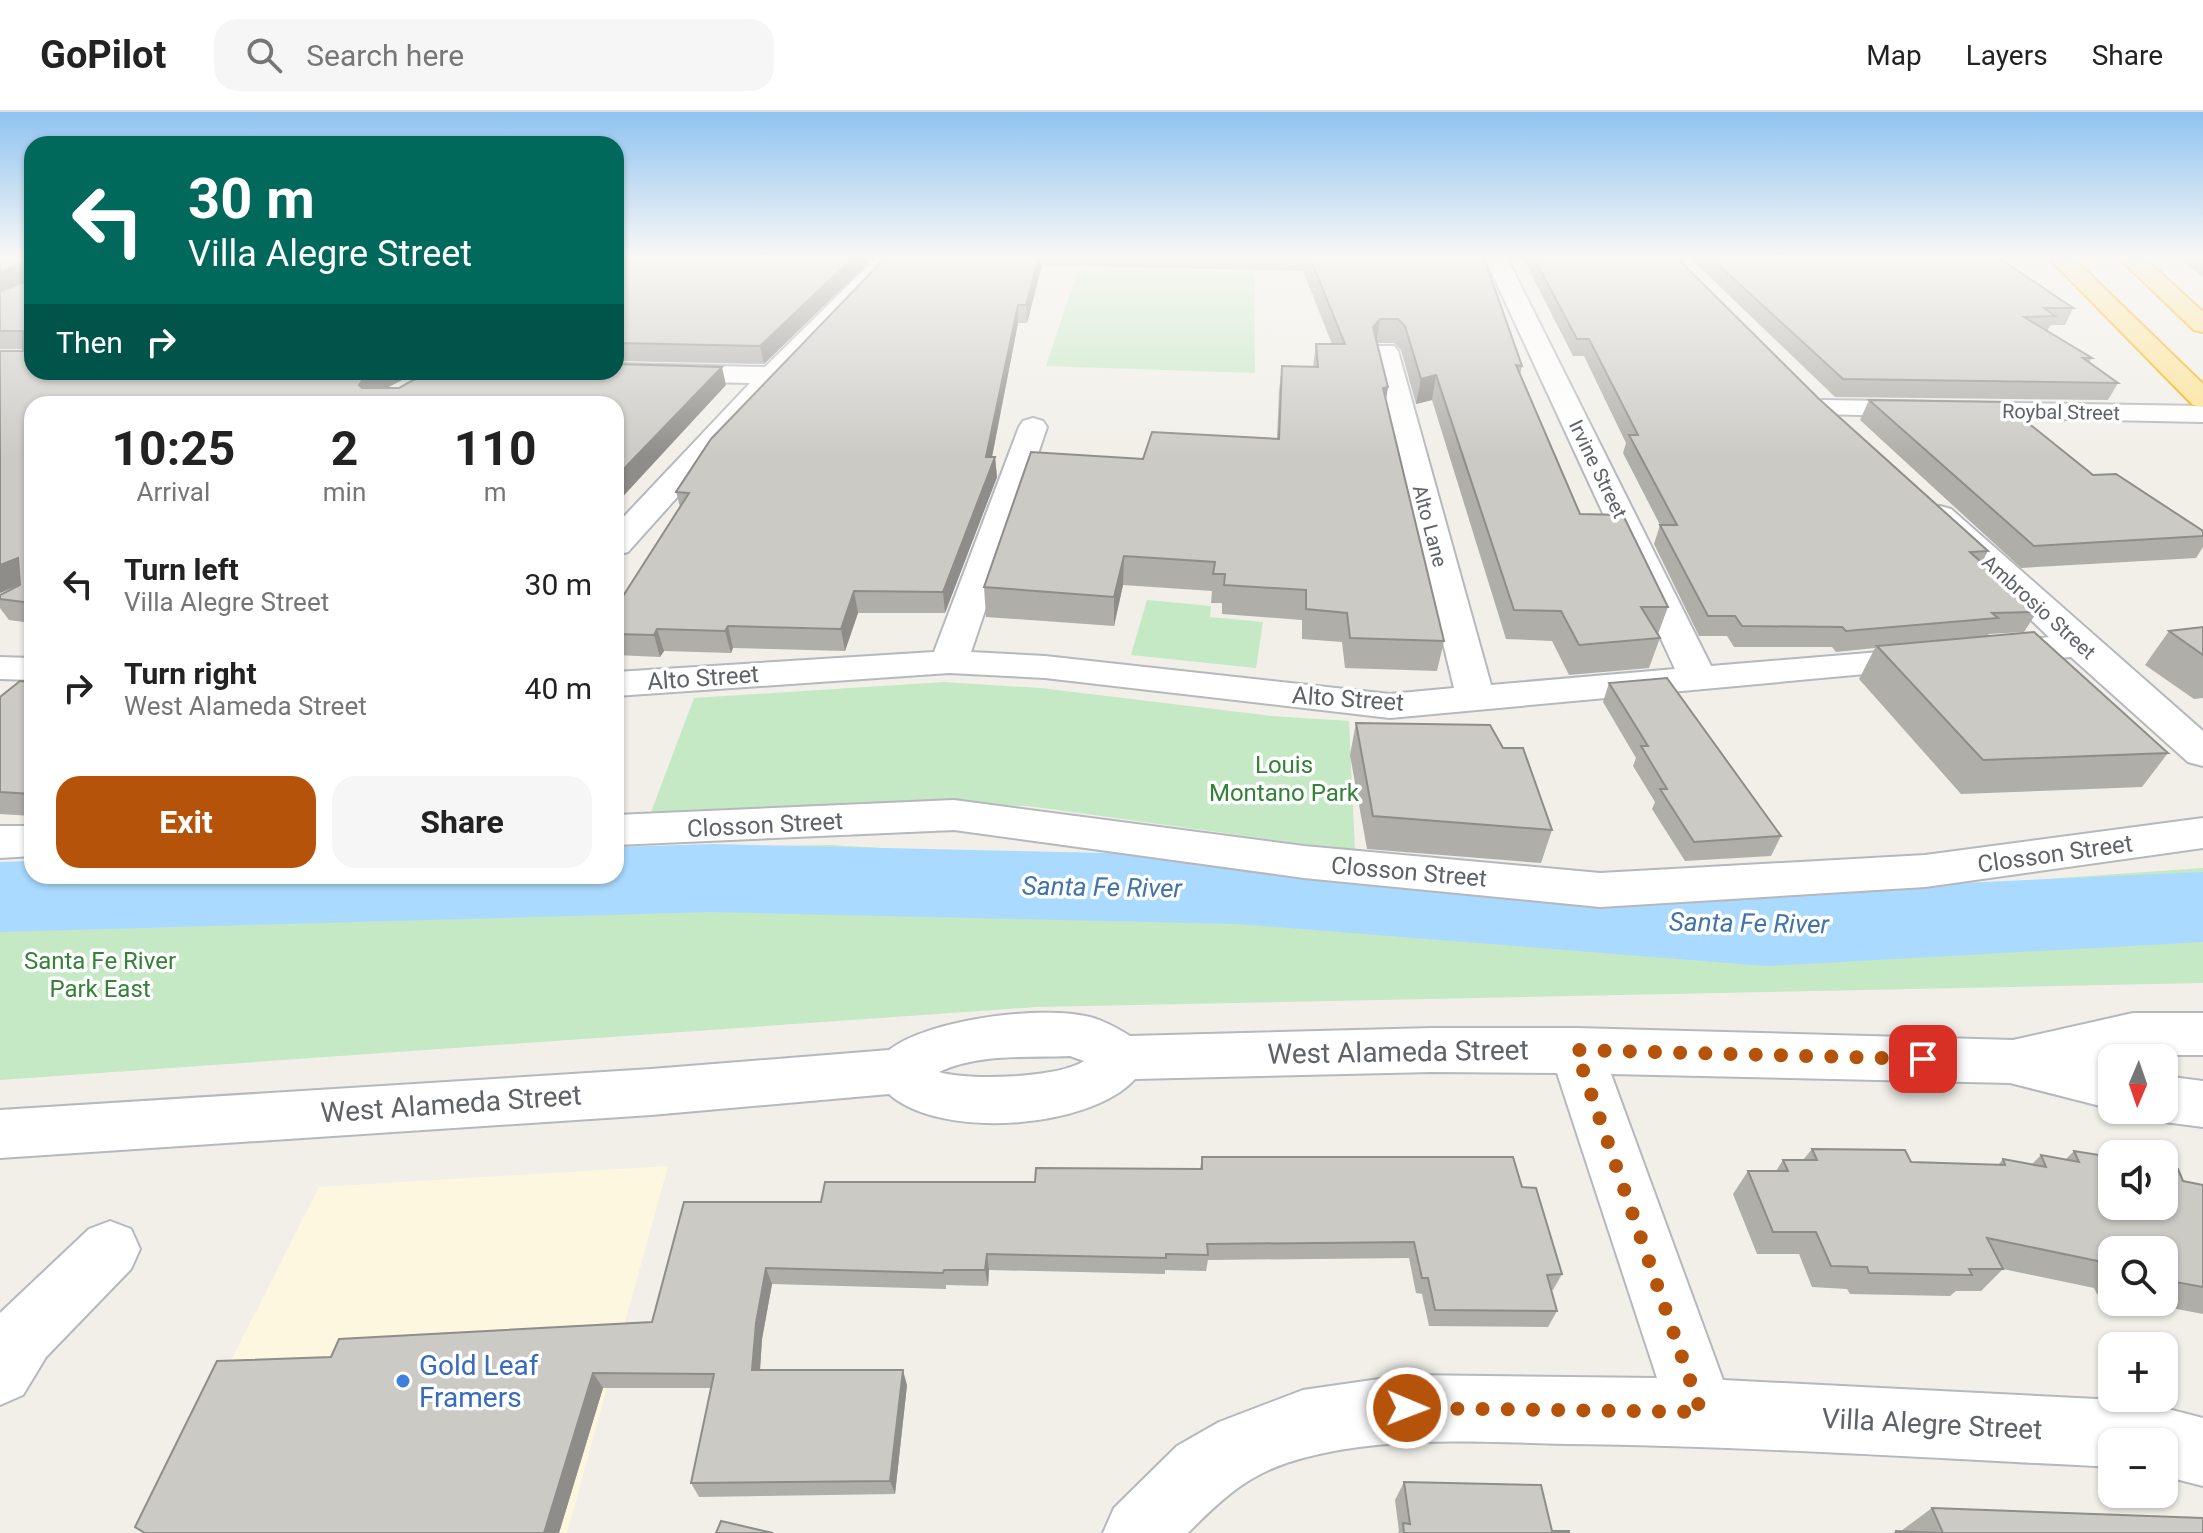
<!DOCTYPE html>
<html lang="en">
<head>
<meta charset="utf-8">
<style>
	body { margin:0; font-family:Roboto,sans-serif; background:#f6f6f6; color:#222; height:100vh; display:flex; flex-direction:column; font-size:30px; white-space:nowrap }
	* { box-sizing:border-box; margin:0 }
	p { font-size:26px; color:#767676 }
	.icon { flex:none; width:44px; height:44px; fill:none; stroke:currentColor; stroke-width:2; stroke-linecap:round; stroke-linejoin:round }
	.map { position:relative; flex:1; overflow:hidden }
	.drawer { position:absolute; left:24px; top:284px; width:600px; height:488px; display:flex; flex-direction:column; background:#fff; border-radius:24px; box-shadow:0 2px 6px #0004 }
	.drawer>* { flex:none }
	.hud { position:absolute; left:24px; top:24px; width:600px; height:244px; border-radius:24px; box-shadow:0 2px 6px #0004; background:#00695c; color:#fff; overflow:hidden }
	.needle { width:52px; rotate:182deg }
	.controls { position:absolute; left:2098px; top:932px; display:grid; gap:16px }
	.controls a { display:grid; place-items:center; width:80px; height:80px; border-radius:16px; background:#fff; box-shadow:0 2px 6px #0004; font-size:40px }
	.pin { position:absolute; display:grid; place-items:center; width:68px; height:68px; color:#fff; margin:-34px; border-radius:16px; box-shadow:0 4px 12px #0006 }
	.me { position:absolute; width:88px; margin:-44px; rotate:91deg; stroke-linejoin:round; filter:drop-shadow(0 0 6px #0008) }
	.turn { display:flex; align-items:center; gap:28px; height:168px; padding:0 32px; font-size:36px }
	.turn .icon { width:104px; height:104px; stroke-width:2.5 }
	.turn b { display:block; font-size:56px; line-height:68px }
	.then { display:flex; align-items:center; height:76px; padding:0 32px; background:#0003; gap:16px; font-size:30px }
	.eta { display:flex; justify-content:space-evenly; align-items:center; height:136px; text-align:center }
	.eta b { font-size:48px; font-weight:700; line-height:56px }
	.button { display:flex; gap:16px; margin-top:auto; padding:16px 32px }
	.button a { flex:1; height:92px; border-radius:24px; background:#b45309; color:#fff; font-size:32px; font-weight:700; line-height:92px; text-align:center }
	.button a+a { background:#f6f6f6; color:#222 }
	ul { padding:0; list-style:none }
	li { display:flex; align-items:center; gap:24px; height:104px; padding:0 32px }
	li div { flex:1 }
	li b { display:block; font-size:30px }
	li em { font-style:normal }
	header { display:flex; align-items:center; gap:48px; box-sizing:border-box; height:112px; padding:0 40px; background:#fff; border-bottom:2px solid #e0e0e0 }
	header strong { font-size:38px }
	nav { display:flex; gap:44px; margin-inline-start:auto; font-size:28px }
	.search { width:560px; height:72px; background:#f6f6f6; display:flex; align-items:center; gap:20px; box-sizing:border-box; padding:0 28px; border-radius:24px; color:#767676; font-size:30px }
	.map>svg:first-child { display:block }
	.commercial { fill:#fef7e0 }
	.green { fill:#c5e8c5 }
	.lines { fill:none; stroke-linecap:round; stroke-linejoin:round }
	.river { fill:#aadaff; fill-rule:evenodd }
	.minor-casing { stroke:#b5b8bc; stroke-width:4 }
	.highway-casing { stroke:#f9ab00; stroke-width:4 }
	.minor { fill:#fff; fill-rule:evenodd }
	.highway { fill:#fde293; fill-rule:evenodd }
	.wall { fill:#afaea9 }
	.shaded-wall { fill:#8f8d8a }
	.building { fill:#cccac5; stroke:#8f8d8a; stroke-width:2 }
	.route { stroke:#b45309; stroke-width:14; stroke-dasharray:0 25.2 }
	.shop-dot { fill:#3f7fe0; stroke:#fff; stroke-width:3 }
	.labels { text-anchor:middle; dominant-baseline:central; stroke-width:7; stroke-linejoin:round; paint-order:stroke }
	.far-street-label { font-size:20px; fill:#5f6368; stroke:#fff }
	.street-label { font-size:24px; fill:#5f6368; stroke:#fff }
	.park-label { font-size:24px; fill:#348238; stroke:#fff }
	.water-label { font-size:26px; font-style:italic; fill:#4174aa; stroke:#fff }
	.near-street-label { font-size:28px; fill:#5f6368; stroke:#fff }
	.near-shop-label { font-size:28px; fill:#366cbe; stroke:#fff; text-anchor:start }
</style>
</head>
<body>
<header>
<strong>GoPilot</strong>
<div class="search"><svg class="icon" aria-label="search" viewBox="0 0 24 24"><circle cx="10" cy="10" r="6"/><path d="M15 15l6 6"/></svg>Search here</div>
<nav><a>Map</a><a>Layers</a><a>Share</a></nav>
</header>
<div class="map">
<svg width="2203" height="1421" viewBox="0 0 2203 1421">
	<rect width="100%" height="100%" fill="#f1efe8"/>
	<!-- commercial -->
	<path class="commercial" d="M668 1054 567 1421H144L319 1075Z"/>
	<!-- green -->
	<path class="green" d="M1078 158 1254 160 1255 261 1046 254Z
		M1147 488 1211 494 1210 505 1263 510 1256 556 1131 543Z
		M944 570 1040 576 1272 604 1349 609 1355 739 1028 694 900 691 650 703 694 586Z
		M829 733 1057 746 1624 797 2203 756V871L1036 895 0 968V762L616 764V736Z"/>
	<g class="lines">
		<!-- river -->
		<path class="river" d="M712 732 1238 744 1767 780 2203 760V830L1767 854 1238 812 712 800 0 820V750L32 749V764H616V735Z"/>
		<defs>
			<path id="minor" d="M876 146H900L781 269 628 440 616 443V413L750 271 616 268 607 266 603 260H616V252L765 255Z
				M1485 146H1507L1711 554 1928 536 1941 539 1947 547 1941 555 1390 606 1045 566 949 561 616 584V560L934 540 1019 315 1023 309 1033 306 1043 309 1047 315 971 540 1045 544 1390 582 1454 576 1372 239 1376 234H1394L1398 239 1491 573 1675 557Z
				M1823 288 2203 294V310L1813 302 1809 296 1813 290Z
				M1940 394 1951 397 2203 619V654L2188 650 2071 545 1993 552 1980 549 1974 541 1980 533 2049 525 1929 411 1924 404 1929 397Z
				M0 545 32 546V568L0 567Z
				M954 688 1304 734 1600 761 1925 743 2203 706V736L1925 775 1600 795 1304 766 954 718 616 733V703Z
				M0 714H32V744L0 746Z
				M2133 901H2203V943H2133L2105 950 2112 951V997L2010 971 1611 962 1723 1268 2137 1289 2203 1306V1374L2164 1364V1330H2112V1355C1931 1346 1749 1334 1568 1332 1480 1330 1388 1323 1303 1346 1252 1359 1224 1384 1188 1421H1103L1114 1396 1177 1334 1219 1310 1303 1278 1407 1263 1657 1266 1557 961 1432 960 1135 967C1090 1017 940 1028 889 982L651 1003 0 1046V998L651 957 889 938C929 907 1042 893 1090 905 1105 909 1117 916 1130 924L1432 916H1576L2013 928ZM1070 944 1084 949C1059 966 968 969 939 960 978 941 1028 946 1070 944Z
				M2164 964 2203 969V1015L2164 1010 2145 1003 2142 998H2164Z
				M110 1109 131 1117 140 1137 131 1157 46 1245 23 1283 0 1293V1201L89 1117Z"/>
			<path id="highway" d="M2049 146H2073L2203 272V295L2193 293Z
				M2119 146H2144L2203 200V220L2194 218Z"/>
		</defs>
		<!-- minor casing -->
		<use href="#minor" class="minor-casing"/>
		<!-- highway casing -->
		<use href="#highway" class="highway-casing"/>
		<!-- minor -->
		<use href="#minor" class="minor"/>
		<!-- highway -->
		<use href="#highway" class="highway"/>
	</g>
	<!-- wall -->
	<path class="wall" d="M0 146 387 276 726 273 32 292V511L9 508 0 496V483L20 473 0 481V239H23V237H0Z
		M873 146 764 252 616 249V154Z
		M885 146H1484L1522 254 1520 263 1580 402 1668 495 1658 522 1660 526 1649 556 1569 563 1552 529 1506 527 1432 288 1416 292 1401 238 1394 231H1377L1386 290 1444 529 1437 559 1345 556 1342 530 1302 527V508L1222 502V491H1211L1212 479 1123 473 1114 514 986 505 984 475 1143 347 1277 327 1279 279 1282 254 1313 255 1316 232H1332L1303 159 1042 153 1027 211H1018L992 345H995L997 365 945 501H858L845 539 733 536 731 541 664 539 660 545 616 543V495L680 395 676 380Z
		M1523 146H1677L1818 286 1988 439 1982 450 2037 500 2024 520 1989 522 1987 524 2168 641 2142 675 1961 682 1859 567 1875 536 1836 540 1832 535H1734L1727 524H1699L1654 432 1660 413 1623 341 1626 331 1584 244H1573Z
		M1690 146H1999L2073 196 2065 213H2051L2047 219 2092 246 2089 251 2118 271 2108 288 1835 285Z
		M2180 146H2203V165Z
		M1869 288 2093 363 2203 419V435L2196 446 2021 456 1860 308Z
		M2203 515V586L2194 587 2145 553 2169 519Z
		M32 570V704L0 702V585Z
		M1609 571 1781 724 1771 744 1685 749 1652 697 1655 690 1633 654 1636 646 1603 590Z
		M1356 611 1503 636 1552 718 1541 751 1367 737 1350 643Z
		M1812 1037 1911 1050 1998 1053 2003 1047 2032 1052 2041 1043 2065 1048 2074 1039 2183 1069 2203 1073V1202L2140 1190H2164V1138H2112V1184L2097 1182 2094 1176 2003 1157 1981 1179H1956L1950 1184 1850 1182 1847 1177 1812 1175 1799 1142H1757L1733 1082 1748 1059H1776L1783 1048H1803Z
		M1202 1045 1522 1075 1562 1162 1553 1178H1551L1557 1199 1548 1215 1429 1214 1422 1182 1416 1181 1409 1146 1208 1148 1206 1159 1165 1158V1162L989 1158 988 1174 946 1173V1177L772 1172 762 1227 760 1258 907 1273 895 1382 699 1385 691 1371 711 1276H603L559 1421H144L331 1245 652 1210 821 1090 1035 1070 1200 1057Z
		M1404 1370 1552 1419 1569 1421H1398L1399 1419 1395 1388Z
		M1932 1396 2203 1421H1893L1896 1419H1901Z"/>
	<!-- shaded-wall -->
	<path class="shaded-wall" d="M616 146H625L616 152Z
		M853 146H873L764 252 760 234Z
		M1039 146H1042V154L1027 211 1026 193Z
		M24 151 32 168 0 179V159Z
		M1018 193V211L988 365 986 345Z
		M1380 207 1376 231 1373 215Z
		M722 255 726 273 616 392V365Z
		M373 260H418L373 283 359 273 365 264Z
		M1436 263 1432 288 1416 292 1421 267Z
		M1388 275 1384 301 1383 276Z
		M995 345 997 365 945 501 943 480Z
		M1124 444 1123 473 1114 514V485Z
		M18 446 32 467 0 481V453Z
		M854 479 858 501 845 539 841 517Z
		M728 514 733 536 731 541 725 519Z
		M657 517 664 539 660 545 654 523Z
		M987 1142 989 1158 988 1174 985 1158Z
		M766 1156 772 1172 762 1227 759 1273 752 1258 756 1211Z
		M903 1258 907 1273 895 1382 890 1369Z
		M593 1261 603 1276 559 1421H544Z"/>
	<!-- building -->
	<path class="building" d="M0 146H32V260H373L365 264 359 273 362 276H399L428 260H616V252L722 255 616 365V292H32V491L0 487V483L20 473 18 446 0 453V239H23V219H0V179L24 170V151L0 159Z
		M630 146H853L760 234 616 231V154Z
		M885 146H1039L1026 193H1018L986 345H995L943 480 854 479 841 517 728 514 725 519 657 517 654 523 616 522V495L689 381 676 380 711 327Z
		M1310 146H1484L1522 254 1516 253 1580 402 1623 403 1668 495H1641L1660 526 1579 533 1561 499 1514 498 1436 263 1421 267 1405 214 1398 207H1380L1373 215 1388 275 1383 276 1444 529 1350 526 1347 501 1306 497V478L1224 473 1225 462H1213L1215 450 1124 444 1114 485 984 475 1031 340 1143 347 1152 320 1279 327 1282 254 1318 255 1316 232H1345Z
		M1534 146H1677L1818 286 1988 439 1970 440 2037 500 1992 501 1998 506 1846 519 1842 515 1742 514 1735 504H1708L1660 413H1677L1629 323H1638L1589 227H1577Z
		M1711 146H1999L2073 196H2044L2055 204 2024 205 2092 246H2083L2118 271 1843 267Z
		M1869 288 2002 290 2093 363 2116 362 2203 419V424L2034 434Z
		M2203 515V543L2169 519Z
		M2034 520 2168 641 1983 648 1877 534Z
		M1667 566 1781 724 1694 730 1660 677H1667L1641 634H1648L1609 571Z
		M20 569 32 570V682L0 680V585Z
		M1356 611 1490 613 1503 636H1523L1552 718 1373 704Z
		M1812 1037 1905 1038 1911 1050 2005 1053 2003 1047 2046 1055 2041 1043 2079 1050 2074 1039 2112 1045V1094H2164V1055L2178 1057 2183 1069 2203 1073V1175L2164 1168V1138H2112V1152L1987 1126 2003 1157H1969L1972 1163 1869 1161 1867 1155 1831 1154 1816 1120H1773L1748 1059H1788L1783 1048H1817Z
		M1202 1045H1513L1522 1075 1536 1076 1562 1162 1547 1163 1557 1199 1435 1198 1428 1166H1422L1414 1130 1207 1132 1208 1143 1166 1142V1146L987 1142 985 1158H944L943 1161 766 1156 756 1211 752 1258H903L890 1369 691 1371 714 1262 593 1261 544 1421H145L135 1415 217 1249 331 1245 339 1227 652 1210 684 1090H821L825 1070H1035L1036 1056 1202 1057Z
		M1404 1370 1541 1373 1552 1419H1569V1421H1404L1403 1411 1410 1412Z
		M1932 1396 2203 1406V1421H1896V1419L1943 1421Z
		M721 1409 773 1421H716Z"/>
	<!-- sky -->
	<linearGradient id="sky" x2="0" y2="1"><stop stop-color="#8fc3f1"/><stop offset="0.42" stop-color="#f9f8f5"/><stop offset="1" stop-color="#f9f8f5" stop-opacity="0"/></linearGradient>
	<rect width="2203" height="345" fill="url(#sky)"/>
	<g class="lines">
		<!-- route -->
		<path class="route" d="M1407 1296 1701 1300 1576 938 1923 947"/>
	</g>
	<!-- markers -->
	<circle class="shop-dot" cx="403" cy="1269" r="8"/>
	<g class="labels">
		<!-- far-street labels -->
		<g class="far-street-label">
			<text transform="translate(2061 300) rotate(1)">Roybal Street</text>
			<text transform="translate(1598 357) rotate(64)">Irvine Street</text>
			<text transform="translate(1430 414) rotate(75)">Alto Lane</text>
			<text transform="translate(2039 495) rotate(42)">Ambrosio Street</text>
		</g>
		<!-- street labels -->
		<g class="street-label">
			<text transform="translate(703 566) rotate(-4)">Alto Street</text>
			<text transform="translate(1348 587) rotate(4)">Alto Street</text>
			<text transform="translate(765 713) rotate(-3)">Closson Street</text>
			<text transform="translate(2055 742) rotate(-8)">Closson Street</text>
			<text transform="translate(1409 760) rotate(5)">Closson Street</text>
		</g>
		<!-- park labels -->
		<g class="park-label">
			<text x="1284" y="653">Louis<tspan x="1284" dy="28">Montano Park</tspan></text>
			<text x="100" y="849">Santa Fe River<tspan x="100" dy="28">Park East</tspan></text>
		</g>
		<!-- water labels -->
		<g class="water-label">
			<text transform="translate(1102 775) rotate(1)">Santa Fe River</text>
			<text transform="translate(1749 811) rotate(1)">Santa Fe River</text>
		</g>
		<!-- near-street labels -->
		<g class="near-street-label">
			<text transform="translate(1398 940) rotate(-1)">West Alameda Street</text>
			<text transform="translate(451 992) rotate(-4)">West Alameda Street</text>
			<text transform="translate(1932 1312) rotate(3)">Villa Alegre Street</text>
		</g>
		<!-- near-shop labels -->
		<g class="near-shop-label">
			<text x="419" y="1253">Gold Leaf<tspan x="419" dy="32">Framers</tspan></text>
		</g>
	</g>
</svg>
<div class="controls">
<a><svg class="needle" viewBox="-14 -14 28 28"><path d="M0-13l5 13h-10z" fill="#e53935"/><path d="M0 13l5-13h-10z" fill="#767676"/></svg></a>
<a><svg class="icon" aria-label="sound" viewBox="0 0 24 24"><path d="M4 9h4l5-4v14l-5-4H4zM17 9q2 3 0 6"/></svg></a>
<a><svg class="icon" aria-label="search" viewBox="0 0 24 24"><circle cx="10" cy="10" r="6"/><path d="M15 15l6 6"/></svg></a>
<a>+</a>
<a>−</a>
</div>
<div class="pin" style="left:1923px;top:947px;background:#d93025"><svg class="icon" aria-label="arrive" viewBox="0 0 24 24"><path d="M6 21V4h12l-3 4 3 4H6"/></svg></div>
<svg class="me" style="left:1407px;top:1296px" viewBox="-20 -20 40 40"><circle r="17" fill="#b45309" stroke="#fff" stroke-width="3"/><path d="M0-11L8 9 0 5-8 9z" fill="#fff"/></svg>
<div class="hud">
<div class="turn"><svg class="icon" aria-label="left" viewBox="0 0 24 24"><path d="M17 20v-9H6M10 6l-5 5 5 5"/></svg><div><b>30 m</b>Villa Alegre Street</div></div>
<div class="then">Then<svg class="icon" aria-label="right" viewBox="0 0 24 24"><path d="M7 20v-9h11M14 6l5 5-5 5"/></svg></div>
</div>
<section class="drawer">
<div class="eta">
<div><b>10:25</b><p>Arrival</p></div>
<div><b>2</b><p>min</p></div>
<div><b>110</b><p>m</p></div>
</div>
<ul>
<li><svg class="icon" aria-label="left" viewBox="0 0 24 24"><path d="M17 20v-9H6M10 6l-5 5 5 5"/></svg><div><b>Turn left</b><p>Villa Alegre Street</p></div><em>30 m</em></li>
<li><svg class="icon" aria-label="right" viewBox="0 0 24 24"><path d="M7 20v-9h11M14 6l5 5-5 5"/></svg><div><b>Turn right</b><p>West Alameda Street</p></div><em>40 m</em></li>
</ul>
<div class="button"><a>Exit</a><a>Share</a></div>
</section>
</div>
</body>
</html>
